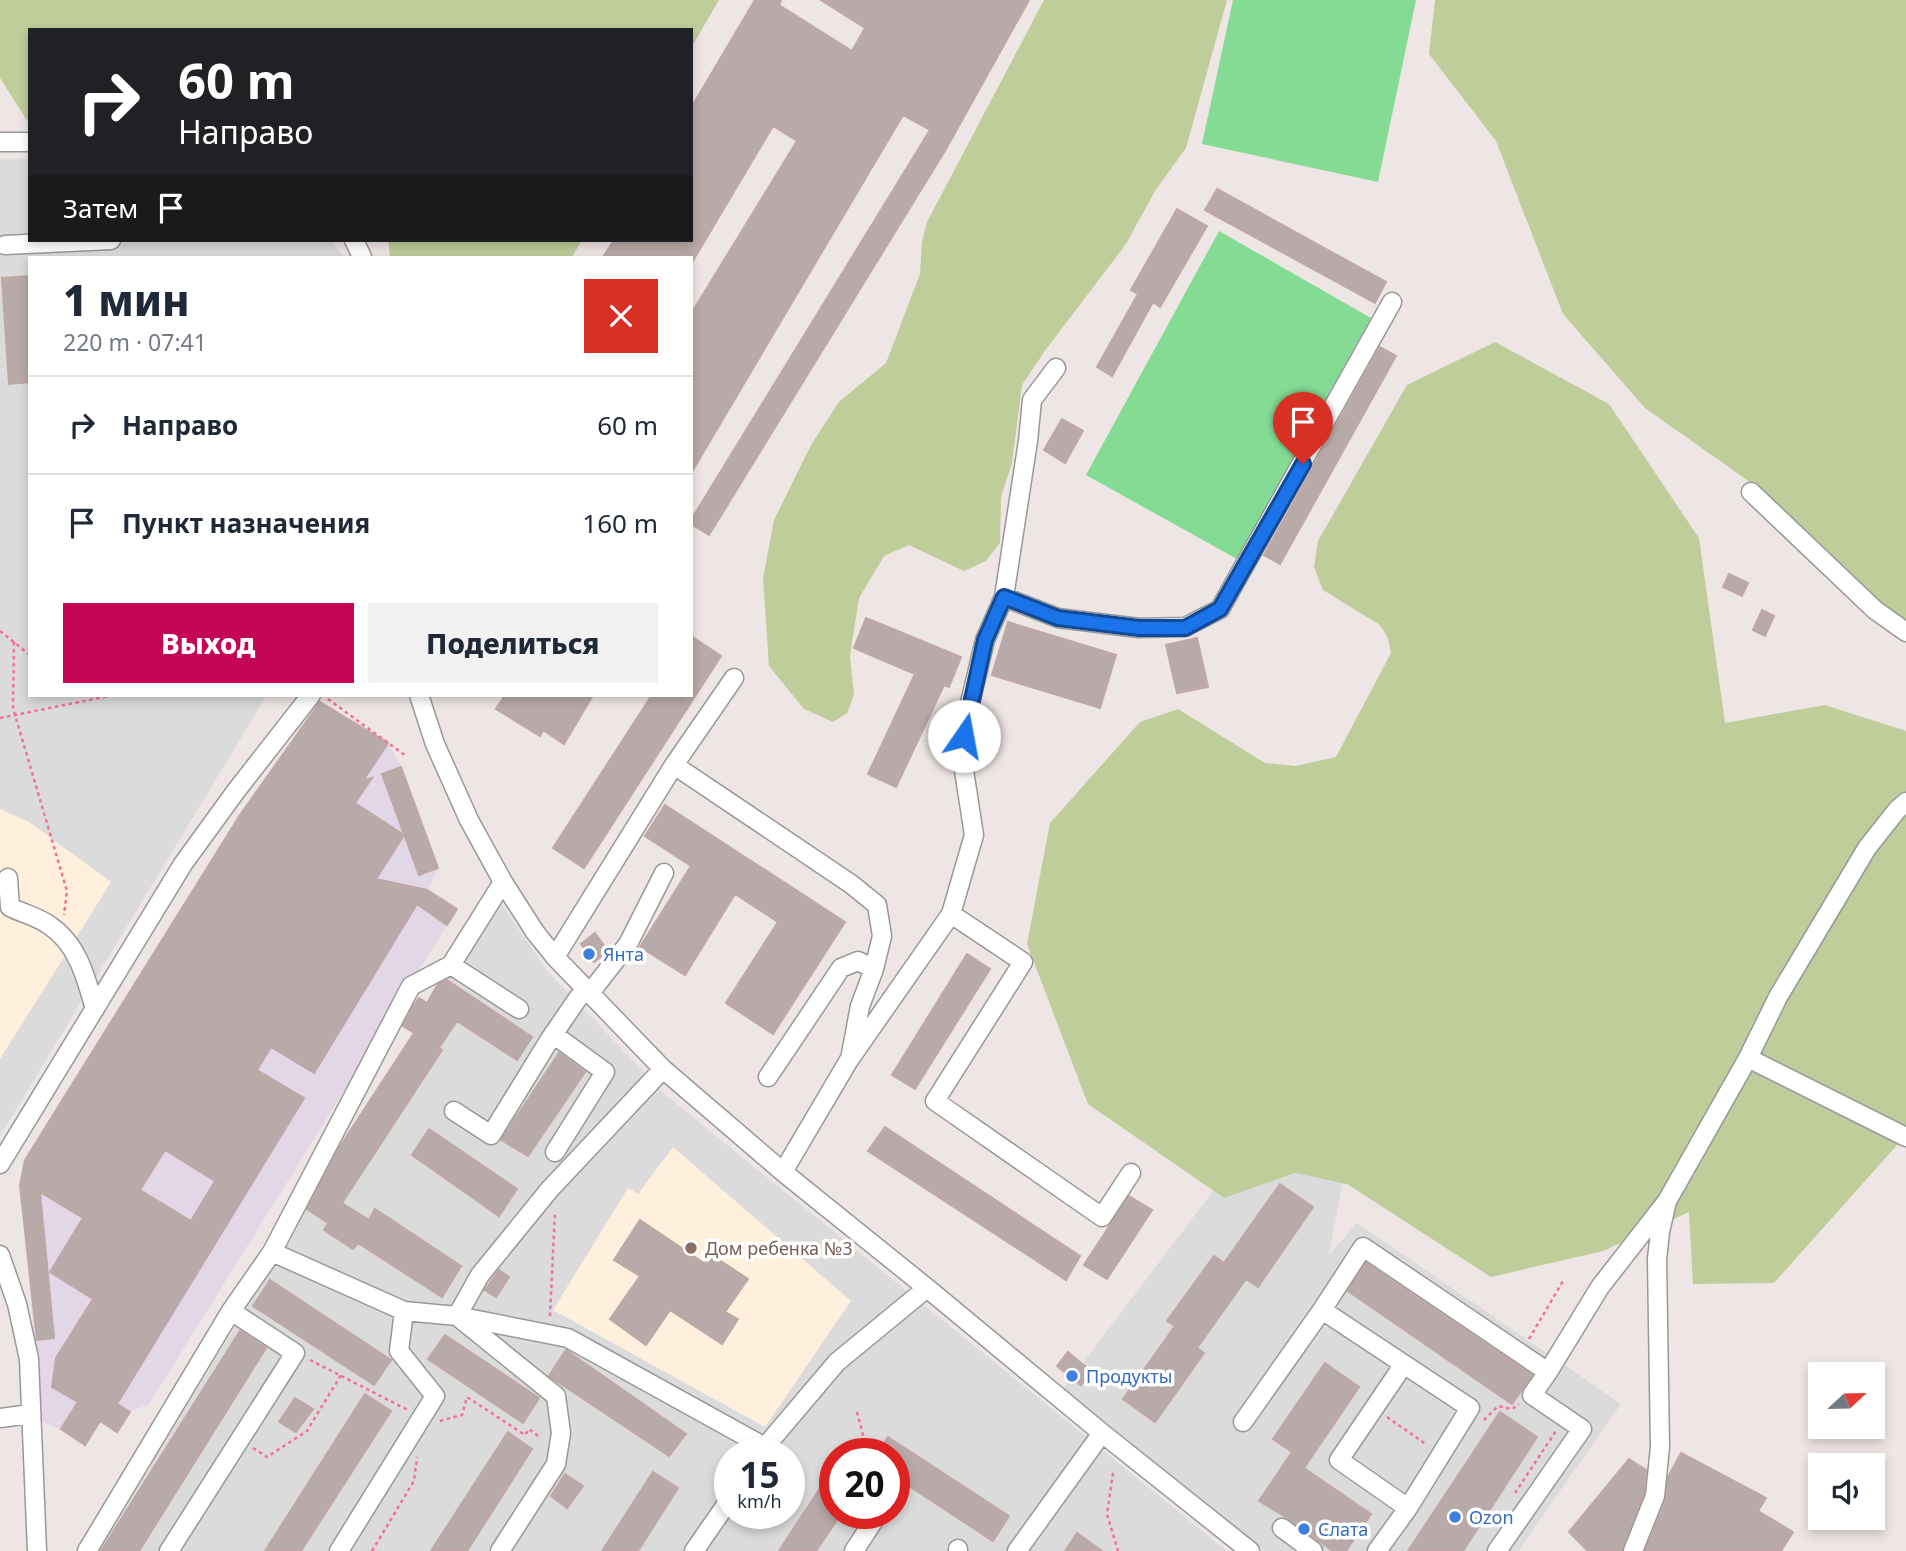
<!DOCTYPE html>
<html lang="ru">
<head>
<meta charset="utf-8">
<style>
	body { margin:0; font-family:"Noto Sans",sans-serif; background:#f2f2f3; color:#1f2937; height:100vh; display:flex; flex-direction:column; font-size:26px; white-space:nowrap }
	* { box-sizing:border-box; margin:0 }
	p { font-size:23px; color:#747a83 }
	.icon { flex:none; width:38px; height:38px; fill:none; stroke:currentColor; stroke-width:2; stroke-linecap:round; stroke-linejoin:round }
	.map { position:relative; flex:1; overflow:hidden }
	.details { position:absolute; left:28px; top:256px; width:665px; height:441px; display:flex; flex-direction:column; background:#fff; border-radius:0px; box-shadow:0 4px 10px #0003 }
	.details>* { flex:none }
	.guide { position:absolute; left:28px; top:28px; width:665px; height:214px; border-radius:0px; box-shadow:0 4px 10px #0003; background:#202124; color:#fff; overflow:hidden }
	.needle { width:46px; rotate:68deg }
	.controls { position:absolute; left:1808px; top:1362px; display:grid; gap:14px }
	.controls a { display:grid; place-items:center; width:77px; height:77px; border-radius:0px; background:#fff; box-shadow:0 4px 10px #0003; font-size:35px }
	.speed { position:absolute; left:714px; top:1438px; display:flex; gap:14px; font-size:35px; font-weight:700; text-align:center }
	.speed>* { display:grid; place-content:center; width:91px; height:91px; border-radius:50%; background:#fff; box-shadow:0 4px 10px #0003; line-height:1 }
	.speed small { font-size:18px; font-weight:400 }
	.speed .limit { border:10px solid #d22; background:#fff; color:#111 }
	.pin { position:absolute; display:grid; place-items:center; width:60px; height:60px; color:#fff; margin:-72px -30px; border-radius:50% 50% 50% 0; rotate:-45deg; box-shadow:0 0 7px #0007 }
	.pin .icon { rotate:45deg }
	.me { position:absolute; width:77px; margin:-38px; rotate:12deg; stroke-linejoin:round; filter:drop-shadow(0 0 5px #0008) }
	.turn { display:flex; align-items:center; gap:24px; height:147px; padding:0 35px; font-size:32px }
	.turn .icon { width:91px; height:91px; stroke-width:2.5 }
	.turn b { display:block; font-size:49px; line-height:60px }
	.then { display:flex; align-items:center; height:66px; padding:0 35px; background:#0003; gap:14px; font-size:26px }
	.round { display:grid; place-items:center; flex:none; width:74px; height:74px; border-radius:0px; background:#f2f2f3 }
	.overview { display:flex; align-items:center; justify-content:space-between; height:119px; padding:0 35px }
	h1 { font-size:42px; font-weight:800; line-height:52px }
	.action { display:flex; gap:14px; margin-top:auto; padding:14px 35px }
	.action a { flex:1; height:80px; border-radius:0px; background:#c50657; color:#fff; font-size:28px; font-weight:800; line-height:80px; text-align:center }
	.action a+a { background:#f2f2f3; color:#1f2937 }
	ul { padding:0; list-style:none }
	li { display:flex; align-items:center; gap:21px; height:98px; padding:0 35px; border-top:2px solid #e0e1e3 }
	li div { flex:1 }
	li b { display:block; font-size:26px }
	li em { font-style:normal }
	.map>svg:first-child { display:block }
	.residential { fill:#dcdbdb; fill-rule:evenodd }
	.industrial { fill:#e3d6e7 }
	.education { fill:#fef0dd }
	.forest { fill:#becd9a }
	.pitch { fill:#84db94 }
	.building { fill:#b8aaa9; stroke:#c0a7a7; stroke-width:2; fill-rule:evenodd }
	.lines { fill:none; stroke-linecap:round; stroke-linejoin:round }
	.minor-casing { stroke:#989898; stroke-width:21 }
	.path { stroke:#f66e99; stroke-width:2.5; stroke-dasharray:3.5 3.5; stroke-linecap:butt }
	.minor { stroke:#fff; stroke-width:18 }
	.route-casing { stroke:#114b97; stroke-width:18 }
	.route { stroke:#1a73e8; stroke-width:12 }
	.shop-dot { fill:#3f7fe0; stroke:#fff; stroke-width:2.5 }
	.education-dot { fill:#8d6e63; stroke:#fff; stroke-width:2.5 }
	.labels { text-anchor:middle; dominant-baseline:central; stroke-width:7; stroke-linejoin:round; paint-order:stroke }
	.shop-label { font-size:18px; fill:#366cbe; stroke:#fff; text-anchor:start }
	.education-label { font-size:18px; fill:#785e54; stroke:#fff; text-anchor:start }
</style>
</head>
<body>
<div class="map">
<svg width="1906" height="1551" viewBox="0 0 1906 1551">
	<rect width="100%" height="100%" fill="#eee6e4"/>
	<!-- residential -->
	<path class="residential" d="M0 159H30V240H330L344 257H30V695H267L0 1136Z
		M496 896 548 972 668 1097 1227 1551H99ZM730 1454H789V1514H730ZM835 1454H894V1514H835Z
		M1263 1125 1343 1178 1329 1255 1357 1223 1621 1404 1518 1551H1265L1164 1482 1058 1396Z"/>
	<!-- industrial -->
	<path class="industrial" d="M388 743 401 767 438 868 428 890 457 909 149 1404 130 1412 117 1432 100 1421 85 1445 61 1429 42 1422 20 1185 25 1160 240 815Z"/>
	<!-- education -->
	<path class="education" d="M0 809 29 822 111 882 0 1059Z
		M673 1147 851 1301 765 1427 553 1310 628 1188 638 1194Z"/>
	<!-- forest -->
	<path class="forest" d="M0 0H719L691 48V30H30V125L0 78Z
		M1044 0H1227L1186 148 1155 191 1126 244 1047 348 1022 385 1012 463 1001 497 1000 543 986 561 964 571 909 545 884 556 859 598 850 656 854 695 847 713 833 722 804 709 769 666 763 578 774 520 811 445 839 402 886 363 920 274 922 242 927 222Z
		M1435 0H1906V628L1764 492 1645 408 1563 314 1496 141 1429 54Z
		M388 240H582L572 257H390Z
		M1495 342 1609 404 1699 538 1725 723 1825 705 1906 731V1135L1774 1283 1693 1284 1689 1212 1603 1251 1491 1277 1347 1184 1295 1173 1224 1198 1088 1104 1027 944 1050 823 1140 722 1178 709 1265 763 1296 766 1336 757 1391 653 1388 638 1380 625 1323 590 1314 567 1318 541 1407 385Z"/>
	<!-- pitch -->
	<path class="pitch" d="M1233 0H1416L1378 182 1202 144Z
		M1219 231 1371 318 1237 559 1086 475Z"/>
	<!-- building -->
	<path class="building" d="M755 0H781L779 5 852 51 865 28 821 0H1029L946 149 709 535 691 524V520L930 130 903 115 691 473V314L797 141 773 126 691 264V257H603L614 240H691V108Z
		M1217 189 1386 282 1375 303 1205 210Z
		M1177 209 1207 226 1160 307 1153 302 1112 376 1097 367 1138 294 1131 290Z
		M30 276V382L9 384 2 278Z
		M1380 347 1396 356 1280 564 1264 555Z
		M1062 419 1083 431 1065 463 1044 450Z
		M1729 574 1748 583 1742 596 1723 587Z
		M1762 610 1774 616 1765 636 1753 630Z
		M866 618 961 657 949 687 944 685 896 787 868 774 915 674 854 648Z
		M1008 622 1116 655 1100 708 992 675Z
		M691 636 721 656 584 868 553 848 652 695H691Z
		M1197 638 1208 687 1177 693 1166 645Z
		M505 695H593L564 744 543 730 540 736 496 709Z
		M320 702 388 743 363 781 372 778 355 803 404 835 376 879 427 890 457 909 447 925 417 904 314 1073 271 1047 257 1070 304 1098 117 1404 130 1412 117 1432 100 1421 85 1445 61 1429 78 1402 52 1387 56 1358 93 1299 50 1272 83 1218 40 1192 54 1338 37 1340 20 1185 25 1160 240 815ZM165 1150 215 1181 191 1221 140 1190Z
		M401 767 438 868 419 875 382 774Z
		M665 805 845 922 773 1034 726 1003 778 922 735 894 685 975 640 947 691 866 645 836Z
		M595 933 608 951 594 962 581 944Z
		M967 954 990 969 915 1089 892 1075Z
		M447 980 532 1037 517 1060 457 1021 439 1048 442 1050 342 1203 369 1220 375 1209 461 1266 442 1297 358 1243 353 1249 324 1230 328 1223 307 1209 339 1148 414 1033 403 1026 414 1005 419 998 427 1003 438 984Z
		M559 1053 585 1072 528 1156 501 1140Z
		M885 1127 1080 1256 1066 1280 868 1151Z
		M429 1129 517 1189 499 1216 412 1155Z
		M1280 1184 1313 1207 1258 1287 1246 1279 1197 1348 1204 1353 1155 1422 1123 1399 1175 1326 1167 1321 1214 1256 1224 1263Z
		M1129 1196 1152 1210 1107 1279 1084 1265Z
		M640 1220 704 1263 710 1254 748 1279 725 1312 738 1319 722 1344 670 1310 646 1345 610 1319 640 1276 614 1260Z
		M1366 1263 1532 1375 1512 1404 1348 1291Z
		M499 1270 509 1277 496 1297 485 1290Z
		M270 1280 391 1360 374 1385 253 1306Z
		M240 1331 266 1348 139 1551H101Z
		M445 1335 539 1398 523 1423 428 1359Z
		M566 1350 686 1434 669 1456 549 1376Z
		M1068 1352 1092 1372 1081 1385 1057 1366Z
		M1325 1363 1359 1387 1304 1468 1371 1514 1346 1551H1333L1289 1519 1259 1501 1292 1452 1273 1439Z
		M365 1394 391 1411 301 1551H265Z
		M295 1398 313 1409 296 1432 279 1422Z
		M1500 1412 1537 1437 1463 1551H1408Z
		M508 1432 532 1449 467 1551H431Z
		M888 1437 1009 1516 993 1541 906 1484 902 1480 894 1477V1454H877Z
		M1681 1453 1766 1498 1758 1511 1793 1532 1781 1551H1645L1666 1500 1668 1477Z
		M1629 1459 1646 1470 1644 1493 1622 1551H1588L1569 1532Z
		M835 1465V1514H841L816 1551H779Z
		M653 1472 678 1488 638 1551H602Z
		M565 1474 583 1486 567 1508 551 1496Z
		M1077 1533 1102 1551H1065Z"/>
	<g class="lines">
		<defs>
			<path id="minor" d="M0 142H30
				M354 240 362 257
				M5 245 111 240
				M1056 368 1032 400 1028 441 1004 597 1058 618 1139 628 1185 627 1220 609 1392 302
				M1751 492 1875 610 1906 632
				M419 695 435 744 469 820 503 882 535 932 555 957 663 1069 783 1172 927 1288 1102 1433 1250 1551
				M674 765 851 884 877 905 882 936 874 969 860 1006 851 1054
				M8 878 10 907C22 913 38 917 49 925 78 944 86 978 95 1009
				M503 882 451 965 519 1009
				M951 914 1023 962 935 1101 1102 1217 1131 1173
				M555 957 674 765 734 678
				M590 993 628 944 664 873
				M553 1034 605 1072 555 1152
				M1748 1058 1906 1137
				M768 1077 841 968 858 961 874 969
				M454 1111 491 1135 550 1039 585 988
				M0 1164 183 864 236 791 311 695
				M783 1172 849 1060 951 914 974 835 961 751 966 720 985 640 1004 597
				M272 1252 411 986 451 965
				M0 1255 17 1304 29 1359 37 1551
				M1404 1364 1339 1460 1408 1508
				M0 1418 30 1414
				M1243 1422 1322 1310
				M765 1447 837 1362 927 1288
				M894 1489 895 1488
				M1282 1528 1313 1551
				M87 1551 231 1311 272 1252 404 1311 457 1316 568 1338 765 1447 760 1454
				M169 1551 295 1353 231 1311
				M339 1551 435 1396 399 1351 404 1311
				M500 1551 556 1464 561 1433 556 1396 457 1316 480 1275 550 1189 663 1069
				M694 1551 730 1499
				M854 1551 878 1514
				M958 1551V1549
				M1017 1551 1102 1433
				M1377 1551 1408 1508 1470 1408 1322 1310 1363 1247 1548 1372 1600 1287 1667 1201
				M1497 1551 1582 1429 1532 1395 1548 1372
				M1633 1551 1655 1496 1660 1447 1657 1259 1660 1232 1667 1201 1748 1058 1778 997 1867 848 1897 810 1906 802"/>
		</defs>
		<!-- minor casing -->
		<use href="#minor" class="minor-casing"/>
		<!-- path -->
		<path class="path" d="M0 631 30 655
			M14 642 13 708 67 891 64 915
			M328 699 406 756
			M0 718 114 695
			M550 1316 555 1211
			M1529 1339 1563 1281
			M310 1360 408 1410
			M857 1412 868 1454
			M1387 1417 1427 1445
			M1484 1420 1498 1406 1512 1409 1519 1404
			M440 1421 462 1415 467 1397 525 1435 529 1429 541 1438
			M253 1448 267 1457 307 1431 341 1375
			M1113 1473 1107 1514 1118 1551
			M1515 1493 1556 1431
			M372 1551 414 1481 417 1457"/>
		<!-- minor -->
		<use href="#minor" class="minor"/>
	</g>
	<g class="lines">
		<defs>
			<path id="route" d="M964 736 985 640 1004 597 1058 618 1139 628H1185L1220 609 1303 464"/>
		</defs>
		<!-- route casing -->
		<use href="#route" class="route-casing"/>
		<!-- route -->
		<use href="#route" class="route"/>
	</g>
	<!-- markers -->
	<g class="shop-dot">
		<circle cx="589" cy="954" r="7"/>
		<circle cx="1072" cy="1376" r="7"/>
		<circle cx="1455" cy="1517" r="7"/>
		<circle cx="1304" cy="1529" r="7"/>
	</g>
	<circle class="education-dot" cx="691" cy="1248" r="7"/>
	<g class="labels">
		<!-- shop labels -->
		<g class="shop-label">
			<text x="603" y="954">Янта</text>
			<text x="1086" y="1376">Продукты</text>
			<text x="1469" y="1517">Ozon</text>
			<text x="1318" y="1529">Слата</text>
		</g>
		<!-- education labels -->
		<g class="education-label">
			<text x="705" y="1248">Дом ребенка №3</text>
		</g>
	</g>
</svg>
<div class="controls">
<a><svg class="needle" viewBox="-14 -14 28 28"><path d="M0-13l5 13h-10z" fill="#e53935"/><path d="M0 13l5-13h-10z" fill="#747a83"/></svg></a>
<a><svg class="icon" aria-label="sound" viewBox="0 0 24 24"><path d="M4 9h4l5-4v14l-5-4H4zM17 9q2 3 0 6"/></svg></a>
</div>
<div class="speed"><div>15<small>km/h</small></div><div class="limit">20</div></div>
<div class="pin" style="left:1303px;top:464px;background:#d93025"><svg class="icon" aria-label="arrive" viewBox="0 0 24 24"><path d="M6 21V4h12l-3 4 3 4H6"/></svg></div>
<svg class="me" style="left:964px;top:736px" viewBox="-20 -20 40 40"><circle r="19" fill="#fff"/><path d="M0-13L10 11 0 6-10 11z" fill="#1a73e8"/></svg>
<div class="guide">
<div class="turn"><svg class="icon" aria-label="right" viewBox="0 0 24 24"><path d="M7 20v-9h11M14 6l5 5-5 5"/></svg><div><b>60 m</b>Направо</div></div>
<div class="then">Затем<svg class="icon" aria-label="arrive" viewBox="0 0 24 24"><path d="M6 21V4h12l-3 4 3 4H6"/></svg></div>
</div>
<section class="details">
<div class="overview"><div><h1>1 мин</h1><p>220 m · 07:41</p></div><a class="round" style="background:#d93025;color:#fff"><svg class="icon" aria-label="close" viewBox="0 0 24 24"><path d="M6 6l12 12M18 6L6 18"/></svg></a></div>
<ul>
<li><svg class="icon" aria-label="right" viewBox="0 0 24 24"><path d="M7 20v-9h11M14 6l5 5-5 5"/></svg><div><b>Направо</b></div><em>60 m</em></li>
<li><svg class="icon" aria-label="arrive" viewBox="0 0 24 24"><path d="M6 21V4h12l-3 4 3 4H6"/></svg><div><b>Пункт назначения</b></div><em>160 m</em></li>
</ul>
<div class="action"><a>Выход</a><a>Поделиться</a></div>
</section>
</div>
</body>
</html>
